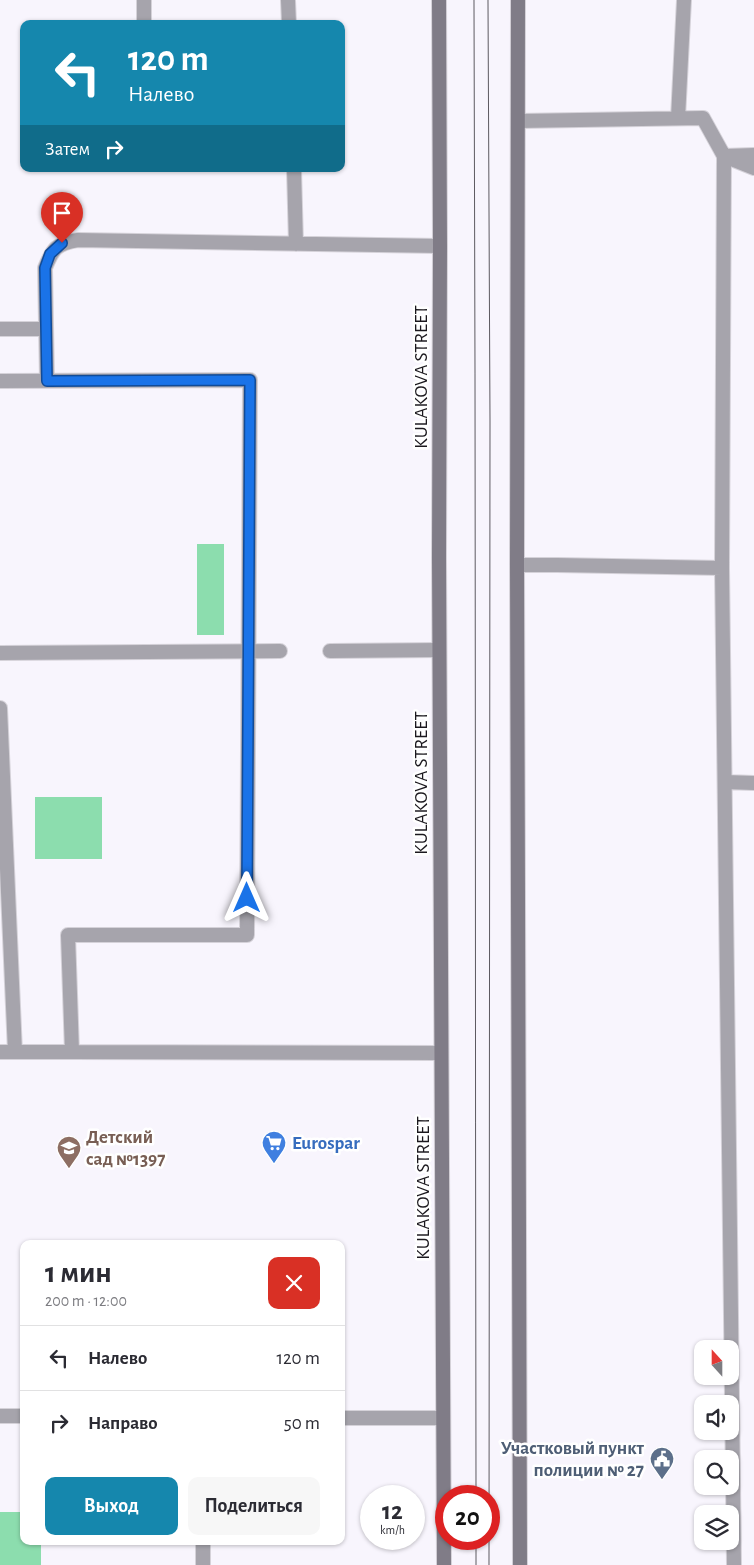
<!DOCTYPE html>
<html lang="ru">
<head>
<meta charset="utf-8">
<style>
	body { margin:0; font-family:"Alegreya Sans",sans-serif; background:#f7f7f7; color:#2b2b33; height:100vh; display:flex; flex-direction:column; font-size:19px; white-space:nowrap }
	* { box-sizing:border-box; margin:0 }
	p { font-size:16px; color:#7c7c81 }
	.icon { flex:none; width:28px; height:28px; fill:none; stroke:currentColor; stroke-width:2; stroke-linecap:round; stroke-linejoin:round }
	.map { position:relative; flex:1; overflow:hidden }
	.panel { position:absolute; left:20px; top:1240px; width:325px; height:305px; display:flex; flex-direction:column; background:#fff; border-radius:10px; box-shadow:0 1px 4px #0004 }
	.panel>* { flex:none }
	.hud { position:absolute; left:20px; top:20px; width:325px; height:152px; border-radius:10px; box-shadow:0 1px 4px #0004; background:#1587ad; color:#fff; overflow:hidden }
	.needle { width:32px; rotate:339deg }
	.buttons { position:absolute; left:694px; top:1340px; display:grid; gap:10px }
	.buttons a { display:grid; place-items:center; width:45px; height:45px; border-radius:10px; background:#fff; box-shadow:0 1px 4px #0004; font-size:25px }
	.speed { position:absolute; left:360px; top:1485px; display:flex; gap:10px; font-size:25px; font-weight:700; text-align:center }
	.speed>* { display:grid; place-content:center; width:65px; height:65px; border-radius:50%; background:#fff; box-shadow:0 1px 4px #0004; line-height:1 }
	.speed small { font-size:12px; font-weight:400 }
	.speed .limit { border:8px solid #d22; background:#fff; color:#111 }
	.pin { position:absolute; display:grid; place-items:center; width:42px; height:42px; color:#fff; margin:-51px -21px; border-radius:50% 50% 50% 0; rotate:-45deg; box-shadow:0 0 5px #0007 }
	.pin .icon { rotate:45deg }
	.me { position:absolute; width:55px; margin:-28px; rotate:0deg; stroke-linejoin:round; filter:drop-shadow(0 0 4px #0008) }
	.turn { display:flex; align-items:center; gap:18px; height:105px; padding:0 25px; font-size:22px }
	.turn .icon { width:65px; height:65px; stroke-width:2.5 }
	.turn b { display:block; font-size:35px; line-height:42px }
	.then { display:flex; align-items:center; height:48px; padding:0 25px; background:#0003; gap:10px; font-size:19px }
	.round { display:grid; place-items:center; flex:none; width:52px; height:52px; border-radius:10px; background:#f7f7f7 }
	.summary { display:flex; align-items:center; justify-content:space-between; height:85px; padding:0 25px }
	h1 { font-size:30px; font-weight:600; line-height:38px }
	.action { display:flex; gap:10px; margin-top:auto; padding:10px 25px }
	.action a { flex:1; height:58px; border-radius:10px; background:#1587ad; color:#fff; font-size:20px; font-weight:600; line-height:58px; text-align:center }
	.action a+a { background:#f7f7f7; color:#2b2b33 }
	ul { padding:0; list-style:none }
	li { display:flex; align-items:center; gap:15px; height:65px; padding:0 25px; border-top:1px solid #e1e1e2 }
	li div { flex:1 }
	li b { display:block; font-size:19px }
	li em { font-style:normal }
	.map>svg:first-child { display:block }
	.green { fill:#8cddae }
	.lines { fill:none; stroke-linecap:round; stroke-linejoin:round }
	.service-casing { stroke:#d5d2d9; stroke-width:16 }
	.secondary-casing { stroke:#d5d2d9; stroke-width:16 }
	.service { stroke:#a6a4ac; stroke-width:14 }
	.secondary { stroke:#807c87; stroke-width:14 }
	.tram { stroke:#5d5a61; stroke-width:1 }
	.route-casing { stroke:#114b97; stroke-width:12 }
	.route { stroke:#1a73e8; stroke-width:9 }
	.labels { text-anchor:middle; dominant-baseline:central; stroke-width:5; stroke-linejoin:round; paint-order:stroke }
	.street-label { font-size:19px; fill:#1b181e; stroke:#fff }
	.education-label { font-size:19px; font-weight:bold; fill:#785e54; stroke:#fff; text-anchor:start }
	.shop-label { font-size:19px; font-weight:bold; fill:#366cbe; stroke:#fff; text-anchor:start }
	.service-label { font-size:19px; font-weight:bold; fill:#4e5e75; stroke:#fff; text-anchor:end }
</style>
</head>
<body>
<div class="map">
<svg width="754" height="1565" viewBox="0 0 754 1565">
	<rect width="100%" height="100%" fill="#f8f5fd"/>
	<!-- green -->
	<path class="green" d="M197 544H224V635H197Z
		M35 797H102V859H35Z
		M0 1512H24V1541H41V1565H0Z"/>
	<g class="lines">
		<defs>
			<path id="service" d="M144 0V24
				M288 0 289 24
				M678 118 684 0
				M518 121 703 118 724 156 754 155
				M294 169 296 244
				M0 329H46
				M0 381 250 380 247 935H68L72 1052 441 1053
				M47 381 45 268C53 248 56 244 78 240L440 246
				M517 565H557L722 568
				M330 651 439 650
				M0 653 280 651
				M0 708 15 1052
				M725 782 754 783
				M0 1052H72
				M0 1416H24
				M341 1418H442
				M203 1565V1541
				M734 1565 722 568 724 156 754 168"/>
			<path id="secondary" d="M439 0 440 246 439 558 444 1565
				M518 0 517 565 520 1565"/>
		</defs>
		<!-- service casing -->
		<use href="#service" class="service-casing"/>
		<!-- secondary casing -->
		<use href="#secondary" class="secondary-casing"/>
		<!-- service -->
		<use href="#service" class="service"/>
		<!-- secondary -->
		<use href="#secondary" class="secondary"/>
		<!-- tram -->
		<path class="tram" d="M474 0C476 499 475 997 476 1496
			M488 0 490 421 489 1565
			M476 1539V1565"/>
	</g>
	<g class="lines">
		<defs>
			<path id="route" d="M62 243 50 254 45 268 47 381 250 380 247 898"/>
		</defs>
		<!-- route casing -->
		<use href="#route" class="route-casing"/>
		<!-- route -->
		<use href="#route" class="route"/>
	</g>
	<!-- icons -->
	<defs>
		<symbol id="supermarket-pin" viewBox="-11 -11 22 30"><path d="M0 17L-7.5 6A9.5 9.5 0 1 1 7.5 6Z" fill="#3f7fe0" stroke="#fff"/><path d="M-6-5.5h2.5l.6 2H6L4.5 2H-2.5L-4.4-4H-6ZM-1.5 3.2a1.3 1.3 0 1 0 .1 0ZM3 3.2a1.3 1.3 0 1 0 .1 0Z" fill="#fff"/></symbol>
		<symbol id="school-pin" viewBox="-11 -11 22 30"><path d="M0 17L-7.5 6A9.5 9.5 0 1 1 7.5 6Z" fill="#8d6e63" stroke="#fff"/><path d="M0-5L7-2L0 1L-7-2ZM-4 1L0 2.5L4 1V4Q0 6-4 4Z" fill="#fff"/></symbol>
		<symbol id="civic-pin" viewBox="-11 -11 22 30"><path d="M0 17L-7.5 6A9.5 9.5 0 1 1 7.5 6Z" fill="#5c6f8a" stroke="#fff"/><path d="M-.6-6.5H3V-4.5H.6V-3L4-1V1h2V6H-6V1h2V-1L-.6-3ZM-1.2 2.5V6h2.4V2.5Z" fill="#fff"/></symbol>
	</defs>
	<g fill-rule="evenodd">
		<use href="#supermarket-pin" x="260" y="1129" width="28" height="38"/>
		<use href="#school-pin" x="55" y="1134" width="28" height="38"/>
		<use href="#civic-pin" x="648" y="1445" width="28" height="38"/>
	</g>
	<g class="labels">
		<!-- street labels -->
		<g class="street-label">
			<text transform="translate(421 377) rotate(-90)">KULAKOVA STREET</text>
			<text transform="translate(421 783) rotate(-90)">KULAKOVA STREET</text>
			<text transform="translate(423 1188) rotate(-90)">KULAKOVA STREET</text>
		</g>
		<!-- education labels -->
		<g class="education-label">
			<text x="86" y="1137">Детский<tspan x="86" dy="22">сад №1397</tspan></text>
		</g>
		<!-- shop labels -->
		<g class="shop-label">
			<text x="292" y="1143">Eurospar</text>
		</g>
		<!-- service labels -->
		<g class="service-label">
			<text x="644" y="1448">Участковый пункт<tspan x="644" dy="22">полиции № 27</tspan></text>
		</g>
	</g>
</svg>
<div class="buttons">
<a><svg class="needle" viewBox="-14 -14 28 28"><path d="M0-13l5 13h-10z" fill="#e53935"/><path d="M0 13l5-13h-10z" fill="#7c7c81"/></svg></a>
<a><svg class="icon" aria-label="sound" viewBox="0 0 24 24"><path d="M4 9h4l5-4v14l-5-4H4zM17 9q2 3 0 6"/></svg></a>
<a><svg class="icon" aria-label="search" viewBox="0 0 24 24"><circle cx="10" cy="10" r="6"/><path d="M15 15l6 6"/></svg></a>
<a><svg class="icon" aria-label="layers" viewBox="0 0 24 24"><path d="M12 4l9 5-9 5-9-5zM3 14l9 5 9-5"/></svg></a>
</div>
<div class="speed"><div>12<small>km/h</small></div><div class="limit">20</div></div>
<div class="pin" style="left:62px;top:243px;background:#d93025"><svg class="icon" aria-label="arrive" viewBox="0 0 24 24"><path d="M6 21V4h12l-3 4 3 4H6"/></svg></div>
<svg class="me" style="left:247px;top:898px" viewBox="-20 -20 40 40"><path d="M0-17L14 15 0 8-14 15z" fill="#1a73e8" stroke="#fff" stroke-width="4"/></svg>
<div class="hud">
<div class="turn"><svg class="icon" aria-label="left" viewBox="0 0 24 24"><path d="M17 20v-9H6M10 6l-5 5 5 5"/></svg><div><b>120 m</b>Налево</div></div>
<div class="then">Затем<svg class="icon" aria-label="right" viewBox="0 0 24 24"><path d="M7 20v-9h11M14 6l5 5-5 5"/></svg></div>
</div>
<section class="panel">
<div class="summary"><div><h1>1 мин</h1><p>200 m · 12:00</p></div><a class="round" style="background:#d93025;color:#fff"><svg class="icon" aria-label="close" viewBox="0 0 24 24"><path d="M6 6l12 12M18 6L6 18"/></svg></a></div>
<ul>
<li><svg class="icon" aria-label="left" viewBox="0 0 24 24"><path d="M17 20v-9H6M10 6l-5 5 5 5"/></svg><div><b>Налево</b></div><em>120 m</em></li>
<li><svg class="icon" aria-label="right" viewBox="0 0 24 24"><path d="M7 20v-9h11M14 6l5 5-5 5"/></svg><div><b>Направо</b></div><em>50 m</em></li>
</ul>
<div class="action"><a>Выход</a><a>Поделиться</a></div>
</section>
</div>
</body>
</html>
